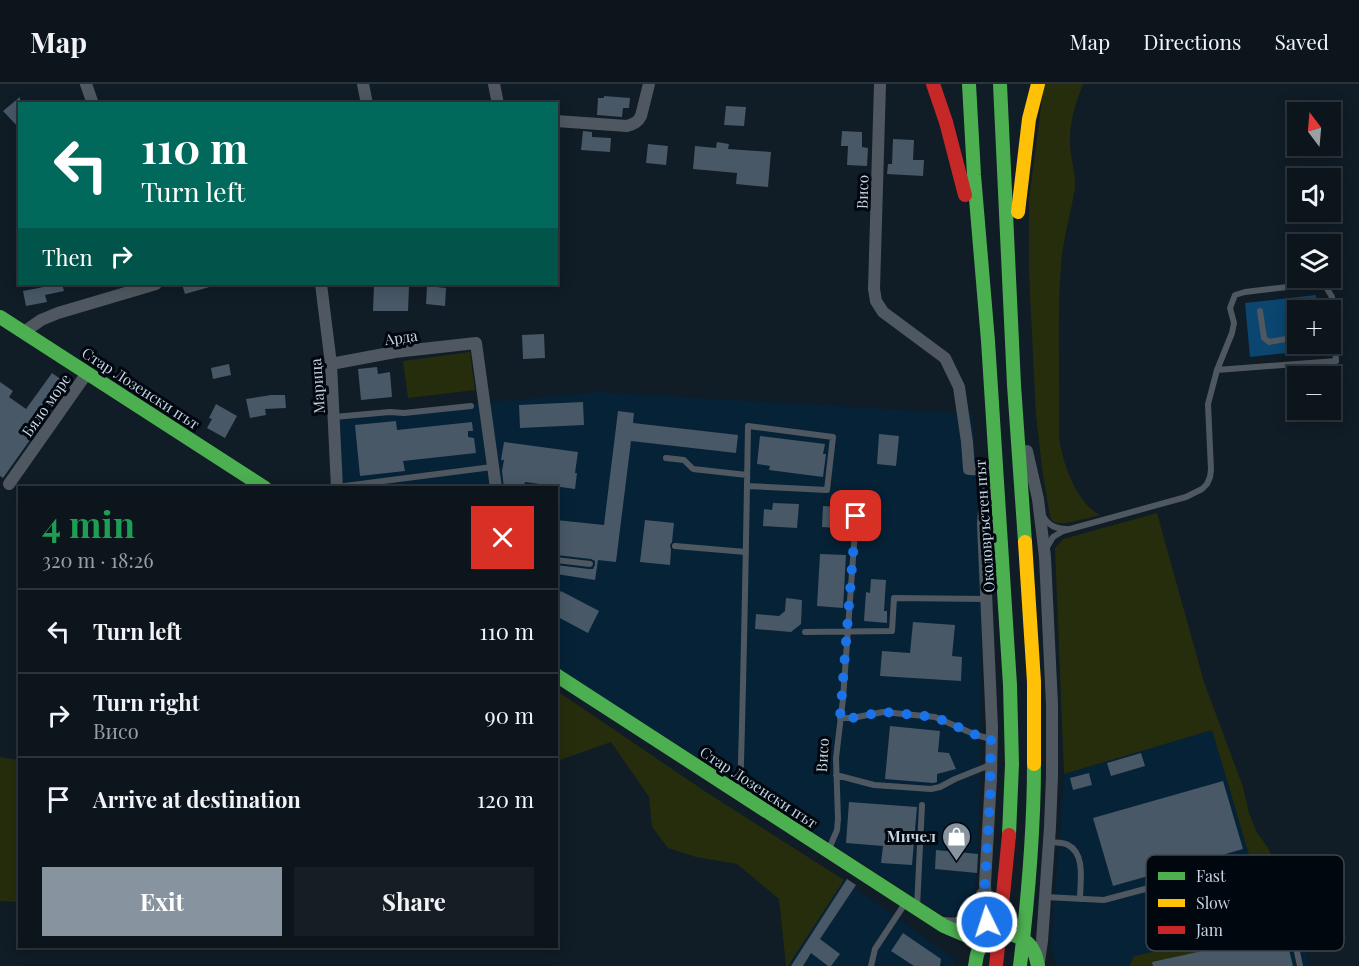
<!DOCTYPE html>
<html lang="en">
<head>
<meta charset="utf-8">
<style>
	body { margin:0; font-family:"Playfair Display",serif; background:#151e25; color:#f1f3f6; height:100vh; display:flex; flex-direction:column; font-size:22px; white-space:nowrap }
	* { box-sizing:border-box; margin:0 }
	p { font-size:20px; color:#9a9fa3 }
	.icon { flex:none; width:33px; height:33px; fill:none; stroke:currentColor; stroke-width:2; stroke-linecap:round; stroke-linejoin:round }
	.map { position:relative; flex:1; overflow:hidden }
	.details { position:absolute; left:18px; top:402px; width:540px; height:462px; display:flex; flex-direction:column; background:#0c151c; border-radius:0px; box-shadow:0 3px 15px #0003,0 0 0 2px #2c343b }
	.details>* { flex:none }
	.guide { position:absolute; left:18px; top:18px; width:540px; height:183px; border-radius:0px; box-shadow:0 3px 15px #0003,0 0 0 2px #2c343b; background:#00695c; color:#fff; overflow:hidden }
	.needle { width:39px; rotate:344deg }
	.tools { position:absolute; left:1287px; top:18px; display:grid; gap:12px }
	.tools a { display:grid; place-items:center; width:54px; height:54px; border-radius:0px; background:#0c151c; box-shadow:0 3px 15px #0003,0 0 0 2px #2c343b; font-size:30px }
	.pin { position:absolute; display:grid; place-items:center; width:51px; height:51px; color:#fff; margin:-26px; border-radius:12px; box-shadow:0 3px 9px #0006 }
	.me { position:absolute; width:66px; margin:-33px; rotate:356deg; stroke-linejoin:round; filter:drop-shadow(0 0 4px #0008) }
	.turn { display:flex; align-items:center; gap:21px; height:126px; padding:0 24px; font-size:27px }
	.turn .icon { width:78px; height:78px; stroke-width:2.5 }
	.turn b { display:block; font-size:42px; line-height:51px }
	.then { display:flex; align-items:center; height:57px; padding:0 24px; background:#0003; gap:12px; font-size:22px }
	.round { display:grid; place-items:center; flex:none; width:63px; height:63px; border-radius:0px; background:#151e25 }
	.head { display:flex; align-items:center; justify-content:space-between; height:102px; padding:0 24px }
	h1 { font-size:36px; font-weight:700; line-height:45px; color:#1e9e55 }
	.primary-button { display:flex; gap:12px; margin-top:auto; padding:12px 24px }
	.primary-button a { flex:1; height:69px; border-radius:0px; background:#8794a0; color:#fff; font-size:24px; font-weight:700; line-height:69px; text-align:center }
	.primary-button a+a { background:#151e25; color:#f1f3f6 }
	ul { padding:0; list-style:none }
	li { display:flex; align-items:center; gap:18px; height:84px; padding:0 24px; border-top:2px solid #2c343b }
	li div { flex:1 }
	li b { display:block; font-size:22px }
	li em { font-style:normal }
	header { display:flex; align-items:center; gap:36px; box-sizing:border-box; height:84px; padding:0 30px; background:#0c151c; border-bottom:2px solid #2c343b }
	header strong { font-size:28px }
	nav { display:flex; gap:33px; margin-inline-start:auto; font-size:21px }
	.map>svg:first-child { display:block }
	.built { fill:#062237 }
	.green { fill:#262d0d }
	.water { fill:#0a4670 }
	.building { fill:#485866 }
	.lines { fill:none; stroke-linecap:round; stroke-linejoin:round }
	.lane { stroke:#4f5860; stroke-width:6 }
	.street { stroke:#4f5860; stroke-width:12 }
	.fast { stroke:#4caf50; stroke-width:14 }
	.slow { stroke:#ffc107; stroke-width:14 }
	.jam { stroke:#c62828; stroke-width:14 }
	.route { stroke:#1a73e8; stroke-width:10; stroke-dasharray:0 18 }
	.labels { text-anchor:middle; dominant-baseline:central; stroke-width:6; stroke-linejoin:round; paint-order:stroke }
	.street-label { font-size:15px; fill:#c7d5e2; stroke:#01070f }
	.poi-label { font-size:15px; font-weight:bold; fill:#c7d5e2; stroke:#01070f; text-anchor:end }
	.key { fill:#01070f; stroke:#3c454e; stroke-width:1.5 }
	.key-label { font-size:16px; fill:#c7d5e2 }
</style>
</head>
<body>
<header>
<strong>Map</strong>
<nav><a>Map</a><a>Directions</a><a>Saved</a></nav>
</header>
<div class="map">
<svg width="1359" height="882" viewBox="0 0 1359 882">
	<rect width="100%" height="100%" fill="#101c26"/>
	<!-- built -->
	<path class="built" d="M598 308 973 330 982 531 980 701 975 811 970 822 953 833 941 830 557 583 556 404 337 403 333 332Z
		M1212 646 1261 810 1301 845 1310 882H1057L1051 864 1064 690Z
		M844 796 955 875 954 882H788Z"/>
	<!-- green -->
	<path class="green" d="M1044 0H1083C1075 20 1069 40 1070 62 1071 76 1076 90 1075 104 1071 129 1063 155 1061 181 1057 237 1060 294 1059 351 1061 376 1076 419 1100 431 1092 433 1064 441 1057 439 1052 438 1052 436 1050 433L1042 384 1036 331 1029 190V116Z
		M470 268 475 306 408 314 403 277Z
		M1157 429 1204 598 1243 703 1249 729 1256 747 1268 764 1286 804 1301 845 1159 877 1160 882H1129L1134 872 1245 848 1261 811 1212 646 1064 690 1055 464 1063 455Z
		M557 607 706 708 844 796 788 882H786L779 815 737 780 696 773 668 764 652 743 649 713 611 658 557 677Z
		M0 673 19 676V818L0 817Z"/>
	<!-- water -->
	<path class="water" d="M1316 211 1318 226H1298V260H1321L1322 265 1250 273 1245 219Z"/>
	<!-- building -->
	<path class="building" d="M604 12 630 14 629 24H623L622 33 597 31 598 14H604Z
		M20 13V45L3 27Z
		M726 22 746 23 744 42 724 41Z
		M583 47 592 48V53L611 54 610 68 581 66Z
		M842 47 862 48V63L868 64 867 82 847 81 848 62H841Z
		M893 55 914 56 913 76H924L923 92 887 90 888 80H892Z
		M717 58 729 60 728 65 771 68 768 103 736 100 737 89 693 85 695 62 716 64Z
		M648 60 668 62 666 81 646 79Z
		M59 200H62L64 207 45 211 47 218 26 222 23 207Z
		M182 200H212L213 202 185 210Z
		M374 201 409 202 408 227H373Z
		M427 202 446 204 445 222 426 220Z
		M544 250 545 274 523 275 522 251Z
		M229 280 231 291 213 295 211 284Z
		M377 283 378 290 390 288 392 313 361 316 358 285Z
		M52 289 69 301 3 394 0 392V298L13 307 9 313 26 325Z
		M271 311H285L286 324 265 325 266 331 250 334 246 315Z
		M583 318 584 341 520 344 519 321Z
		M216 320 237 332 225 354 207 344 212 335 209 334Z
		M618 327 634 329 633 339 738 351 736 369 631 357 616 478 598 476 595 496 556 490V481L589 485H593L595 481V477L591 475 556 471V436L604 441Z
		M396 337 397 346 472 338 473 347H468V353L474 354 476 369 403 377 405 387 360 392 355 341Z
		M879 350 899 352 896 382 877 380Z
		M760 352 825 360 823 370H826L823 393 769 386 770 382 757 380Z
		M504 358 578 368 575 389H577L575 405 525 398 524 402 513 401 512 404H504L502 387 504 376H501Z
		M773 419 799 420 797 444 763 442 764 425 772 426Z
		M823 422 851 424 849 445 822 443Z
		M645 436 674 439 672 458 670 461 671 466 670 481 640 478Z
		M820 470 846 471 843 524 817 522Z
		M871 495 886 496 884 527H887V539L864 537 866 508 870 509Z
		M561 507 599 527 588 549 556 532V516Z
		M786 514 802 516 801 540 791 548 755 545 756 530 779 532 785 527Z
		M913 538 955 541 952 572 962 573 961 597 880 592 882 567 910 569Z
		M890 642 940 647 938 668 949 669 956 685 937 690V698L933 699 885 695Z
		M1141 669 1145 682 1111 692 1107 679Z
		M1089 689 1092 701 1073 706 1070 694Z
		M1223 697 1243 765 1113 802 1093 734Z
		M849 718 917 723 912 781 881 779 883 762 846 759Z
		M936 766 978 770 977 789 935 785Z
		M847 795 856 801 820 855 840 870 831 882H828L811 869 803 882H791Z
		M903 849 941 875 940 882H914L891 867Z
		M1285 849 1293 882H1153L1152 878Z"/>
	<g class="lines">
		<!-- lane -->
		<path class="lane" d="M1260 227 1264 254 1269 258 1298 253
			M334 333 390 328 404 329 471 322
			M666 374 684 376 693 385 747 391
			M337 403 492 383
			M1043 432C1049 442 1056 445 1067 445
			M675 462 746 468
			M1046 465 1053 453 1063 447 1186 413 1202 405 1207 400 1210 393 1211 386 1208 320 1217 286 1232 249 1234 239 1230 224 1235 211 1245 208 1313 200 1325 201 1332 213 1336 277 1217 286
			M556 476 590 480
			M805 548 892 547 894 514 986 515
			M840 634H852L883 628 935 633 976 651 991 655
			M836 691 874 701 931 705 940 703 955 695 990 681
			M740 710C744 587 746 465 748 342L833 353 827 406 747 402
			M1049 758C1055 759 1063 758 1068 761 1086 770 1080 799 1080 815
			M829 765 837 746 838 735 836 674 843 615 856 432
			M1045 813 1104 816 1235 781
			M917 823 922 721
			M1294 854 1300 882
			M871 882 875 865 906 818"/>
		<!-- street -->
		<path class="street" d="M86 0 93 20
			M363 0 367 20
			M494 0 498 20
			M880 0 874 205 876 217 883 228 945 274 959 303 967 358 969 385 987 386
			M556 37 627 42C634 40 638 38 641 32L649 0
			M321 200 331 280 337 404
			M24 248 41 236 58 229 156 200
			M331 280 395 268 476 259 496 404
			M1027 367 1038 415 1045 473 1052 621V692L1050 743 1042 857 1039 878
			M987 387 983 440 992 644 991 694 985 800 987 838 990 854
			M9 400 87 289
			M944 839C968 842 976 831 982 810"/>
		<!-- fast -->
		<path class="fast" d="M969 0 974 91 988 257 1010 601 1012 680 1009 751
			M1000 0 1014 301 1025 458
			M0 233 265 404
			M556 591 944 842 965 851 986 857
			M975 882C976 878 976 872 978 868 988 844 1024 845 1034 868 1036 872 1037 878 1038 882
			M1020 882C1028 815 1034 748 1034 680"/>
		<!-- slow -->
		<path class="slow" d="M1018 128 1029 35 1038 0
			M1025 458 1034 598V680"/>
		<!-- jam -->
		<path class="jam" d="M933 0 946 38 965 111
			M996 882 1009 751"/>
	</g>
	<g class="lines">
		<!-- route -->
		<path class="route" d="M856 432 840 634H852L883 628 935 633 976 651 991 655 990 714 985 800 987 838"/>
	</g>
	<!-- icons -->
	<defs>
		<symbol id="shop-pin" viewBox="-11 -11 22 30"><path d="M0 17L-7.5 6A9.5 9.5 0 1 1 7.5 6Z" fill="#8794a0" stroke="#01070f"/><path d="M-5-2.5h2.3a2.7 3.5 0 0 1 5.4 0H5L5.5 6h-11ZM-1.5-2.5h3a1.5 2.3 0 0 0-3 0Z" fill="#fff"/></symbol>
	</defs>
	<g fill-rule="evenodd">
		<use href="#shop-pin" x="940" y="736" width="33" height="45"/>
	</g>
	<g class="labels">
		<!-- street labels -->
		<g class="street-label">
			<text transform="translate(862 108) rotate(-88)">Висо</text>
			<text transform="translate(401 253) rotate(-8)">Арда</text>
			<text transform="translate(317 302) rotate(-94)">Марица</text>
			<text transform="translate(141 304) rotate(33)">Стар Лозенски път</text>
			<text transform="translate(46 321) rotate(-55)">Бяло море</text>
			<text transform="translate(984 442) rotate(-94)">Околовръстен път</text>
			<text transform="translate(822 671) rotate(-87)">Висо</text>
			<text transform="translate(759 703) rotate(33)">Стар Лозенски път</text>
		</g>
		<!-- poi labels -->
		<g class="poi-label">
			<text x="936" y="752">Мичел</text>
		</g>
	</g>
	<!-- legend -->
	<rect x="1146" y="771" width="198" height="96" rx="9" class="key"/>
	<rect x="1158" y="788" width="27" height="8" fill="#4caf50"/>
	<rect x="1158" y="815" width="27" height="8" fill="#ffc107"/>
	<rect x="1158" y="842" width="27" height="8" fill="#c62828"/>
	<g class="key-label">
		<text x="1196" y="798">Fast</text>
		<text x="1196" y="825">Slow</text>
		<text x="1196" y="852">Jam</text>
	</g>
</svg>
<div class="tools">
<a><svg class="needle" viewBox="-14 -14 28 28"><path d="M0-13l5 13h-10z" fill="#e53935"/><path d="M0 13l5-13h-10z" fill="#9a9fa3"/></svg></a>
<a><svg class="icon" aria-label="sound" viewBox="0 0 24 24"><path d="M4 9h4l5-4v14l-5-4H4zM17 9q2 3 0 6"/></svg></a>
<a><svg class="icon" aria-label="layers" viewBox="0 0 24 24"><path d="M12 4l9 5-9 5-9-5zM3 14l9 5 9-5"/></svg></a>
<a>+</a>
<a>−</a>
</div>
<div class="pin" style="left:856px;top:432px;background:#d93025"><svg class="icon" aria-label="arrive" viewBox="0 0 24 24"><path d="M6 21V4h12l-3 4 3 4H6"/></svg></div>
<svg class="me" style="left:987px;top:838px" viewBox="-20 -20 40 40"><circle r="17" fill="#1a73e8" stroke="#fff" stroke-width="3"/><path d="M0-11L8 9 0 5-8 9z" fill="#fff"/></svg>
<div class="guide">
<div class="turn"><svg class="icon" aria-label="left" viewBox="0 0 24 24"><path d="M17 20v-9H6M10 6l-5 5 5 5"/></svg><div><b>110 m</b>Turn left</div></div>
<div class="then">Then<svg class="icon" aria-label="right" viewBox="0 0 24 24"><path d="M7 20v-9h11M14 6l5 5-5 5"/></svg></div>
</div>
<section class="details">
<div class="head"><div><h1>4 min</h1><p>320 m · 18:26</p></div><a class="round" style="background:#d93025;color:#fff"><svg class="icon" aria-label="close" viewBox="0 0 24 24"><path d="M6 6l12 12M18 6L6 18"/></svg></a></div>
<ul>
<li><svg class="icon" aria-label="left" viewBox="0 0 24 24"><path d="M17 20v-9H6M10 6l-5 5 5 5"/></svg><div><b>Turn left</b></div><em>110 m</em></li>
<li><svg class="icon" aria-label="right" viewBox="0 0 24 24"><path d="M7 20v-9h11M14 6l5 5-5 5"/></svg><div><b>Turn right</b><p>Висо</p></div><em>90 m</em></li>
<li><svg class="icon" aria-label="arrive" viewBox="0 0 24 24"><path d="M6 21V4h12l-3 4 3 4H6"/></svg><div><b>Arrive at destination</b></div><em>120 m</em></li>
</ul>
<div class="primary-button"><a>Exit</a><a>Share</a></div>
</section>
</div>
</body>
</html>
